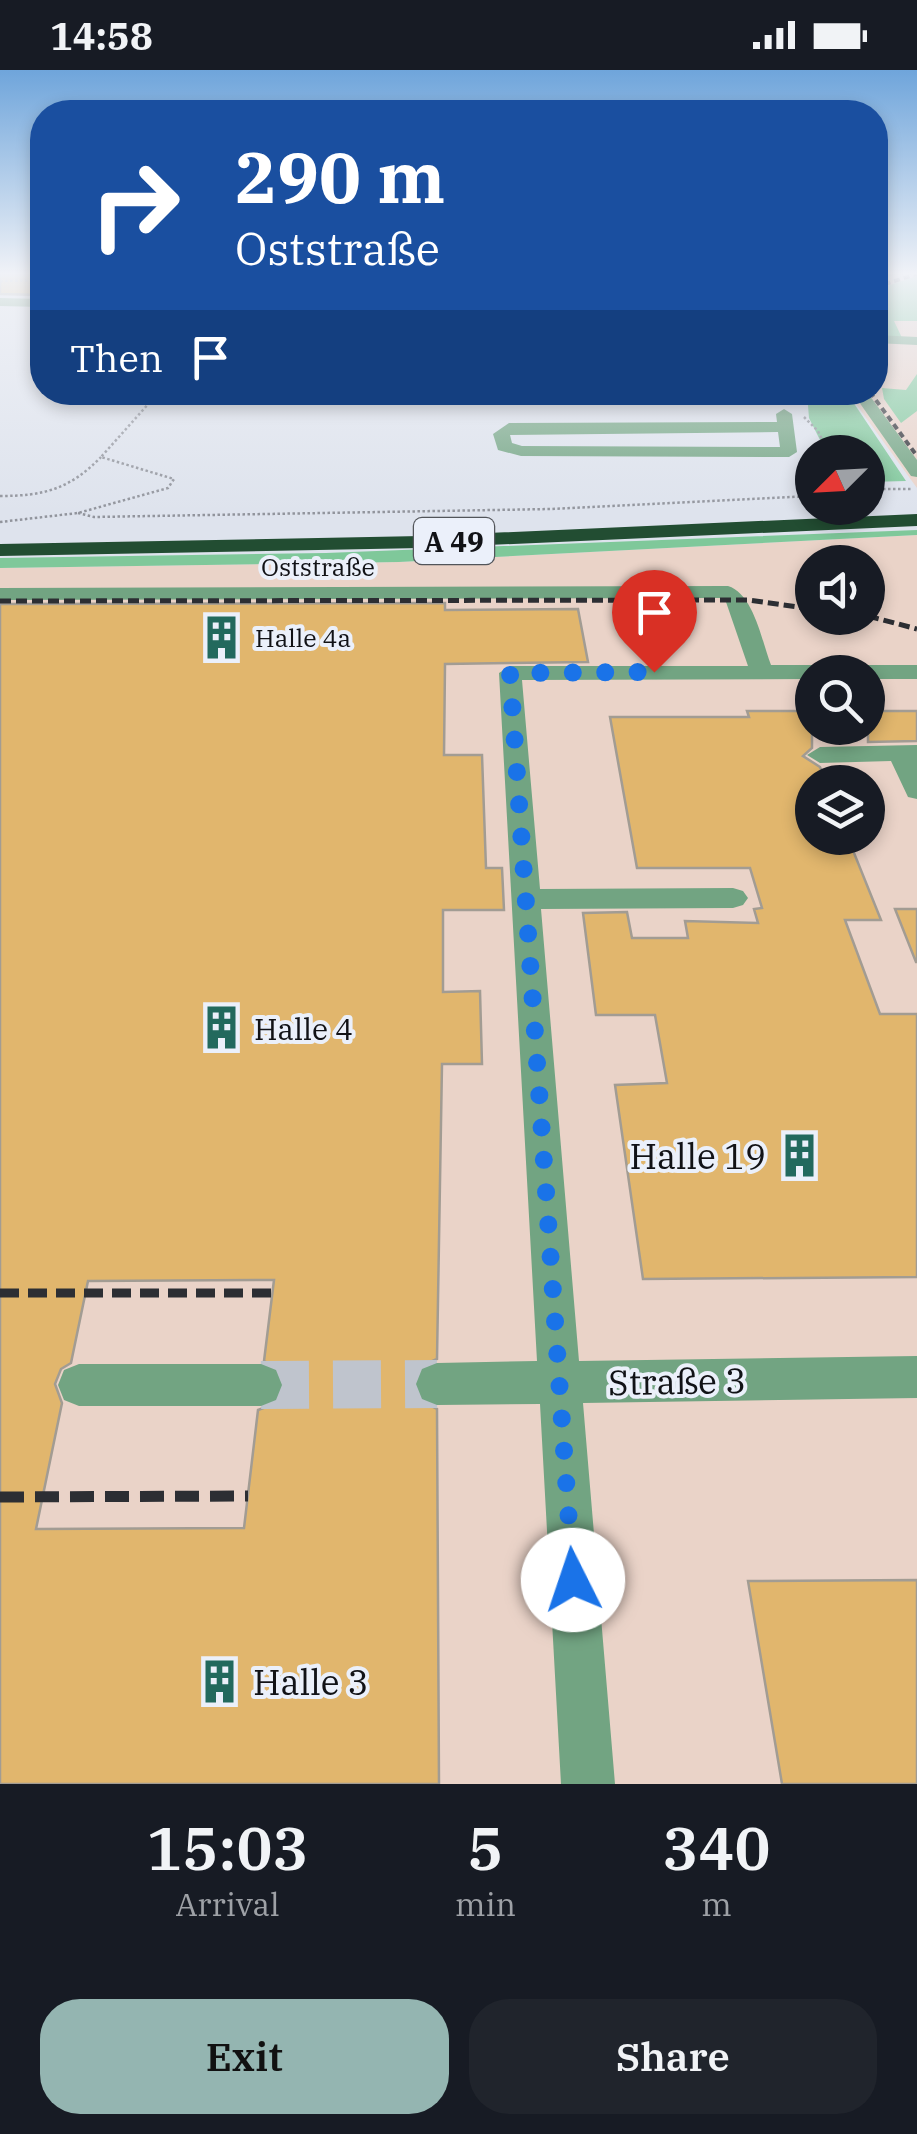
<!DOCTYPE html>
<html lang="en">
<head>
<meta charset="utf-8">
<style>
	body { margin:0; font-family:"IBM Plex Serif",serif; background:#20242c; color:#f1f3f6; height:100vh; display:flex; flex-direction:column; font-size:38px; white-space:nowrap }
	* { box-sizing:border-box; margin:0 }
	p { font-size:32px; color:#9ea1a6 }
	.icon { flex:none; width:55px; height:55px; fill:none; stroke:currentColor; stroke-width:2; stroke-linecap:round; stroke-linejoin:round }
	.map { position:relative; height:1714px; overflow:hidden }
	.sheet { display:flex; flex-direction:column; background:#171b24; flex:1 }
	.sheet>* { flex:none }
	.banner { position:absolute; left:30px; top:30px; width:858px; height:305px; border-radius:40px; box-shadow:0 5px 15px #0003; background:#1a4fa0; color:#fff; overflow:hidden }
	.needle { width:65px; rotate:246deg }
	.buttons { position:absolute; left:795px; top:365px; display:grid; gap:20px }
	.buttons a { display:grid; place-items:center; width:90px; height:90px; border-radius:50%; background:#171b24; box-shadow:0 5px 15px #0003; font-size:50px }
	.pin { position:absolute; display:grid; place-items:center; width:85px; height:85px; color:#fff; margin:-102px -42px; border-radius:50% 50% 50% 0; rotate:-45deg; box-shadow:0 0 10px #0007 }
	.pin .icon { rotate:45deg }
	.me { position:absolute; width:110px; margin:-55px; rotate:356deg; stroke-linejoin:round; filter:drop-shadow(0 0 8px #0008) }
	.turn { display:flex; align-items:center; gap:35px; height:210px; padding:0 40px; font-size:45px }
	.turn .icon { width:130px; height:130px; stroke-width:2.5 }
	.turn b { display:block; font-size:70px; line-height:85px }
	.then { display:flex; align-items:center; height:95px; padding:0 40px; background:#0003; gap:20px; font-size:38px }
	.eta { display:flex; justify-content:space-evenly; align-items:center; height:170px; text-align:center }
	.eta b { font-size:60px; font-weight:600; line-height:70px }
	.primary-button { display:flex; gap:20px; margin-top:auto; padding:20px 40px }
	.primary-button a { flex:1; height:115px; border-radius:40px; background:#94b5b1; color:#111; font-size:40px; font-weight:600; line-height:115px; text-align:center }
	.primary-button a+a { background:#20242c; color:#f1f3f6 }
	.status { display:flex; justify-content:space-between; align-items:center; height:70px; padding:0 50px; background:#171b24; direction:ltr }
	.status svg { height:28px; fill:currentColor }
	.map>svg:first-child { display:block }
	.industrial { fill:#ead3c8; fill-rule:evenodd }
	.green { fill:#7fc89a }
	.building { fill:#e1b66d; stroke:#a29c93; stroke-width:2.5; fill-rule:evenodd }
	.lines { fill:none; stroke-linecap:round; stroke-linejoin:round }
	.minor-tunnel { stroke:#bfc4cd; stroke-width:48; stroke-dasharray:48 24; stroke-linecap:butt }
	.path { stroke:#91949c; stroke-width:2.5; stroke-dasharray:2.5 2.5; stroke-linecap:butt }
	.minor { fill:#72a482; fill-rule:evenodd }
	.highway { fill:#224d32; fill-rule:evenodd }
	.rail-far3 { stroke:#2c2e33; stroke-width:4; stroke-dasharray:6 4; stroke-linecap:butt }
	.rail-far2 { stroke:#2c2e33; stroke-width:5; stroke-dasharray:11 5; stroke-linecap:butt }
	.rail-far1 { stroke:#2c2e33; stroke-width:9; stroke-dasharray:19 9; stroke-linecap:butt }
	.rail { stroke:#2c2e33; stroke-width:11; stroke-dasharray:24 11; stroke-linecap:butt }
	.route { stroke:#1a73e8; stroke-width:18; stroke-dasharray:0 32.4 }
	.labels { text-anchor:middle; dominant-baseline:central; stroke-width:8; stroke-linejoin:round; paint-order:stroke }
	.far-street-label { font-size:25px; fill:#111216; stroke:#ebf0fa }
	.far-poi-label { font-size:25px; fill:#111216; stroke:#ebf0fa; text-anchor:start }
	.shield { fill:#ebf0fa; stroke:#52555a; stroke-width:2.5 }
	.shield-label { font-size:28px; font-weight:bold; fill:#111216 }
	.poi-label { font-size:30px; fill:#111216; stroke:#ebf0fa; text-anchor:start }
	.near-poi-label { font-size:35px; fill:#111216; stroke:#ebf0fa; text-anchor:end }
	.near-street-label { font-size:35px; fill:#111216; stroke:#ebf0fa }
</style>
</head>
<body>
<div class="status"><b>14:58</b><svg viewBox="0 0 49 12"><path d="M0 12V9h3v3zM5 12V6h3v6zM10 12V3h3v9zM15 12V0h3v12zM26 1h20v11H26zM47 4h2v5h-2z"/></svg></div>
<div class="map">
<svg width="917" height="1714" viewBox="0 0 917 1714">
	<rect width="100%" height="100%" fill="#dee3ed"/>
	<!-- industrial -->
	<path class="industrial" d="M917 202V418L848 323 875 322V204Z
		M917 465V1714H0V498L399 492ZM812 492H868V548H812ZM812 602H868V658H812ZM812 712H868V768H812Z"/>
	<!-- green -->
	<path class="green" d="M917 206V251H894L903 270 875 268V220Z
		M917 304V341L901 353 884 329 882 318 906 320Z
		M807 323H847L906 411 868 412V382H826L809 348Z
		M917 460V465L399 492 0 498V488L326 483Z"/>
	<!-- building -->
	<path class="building" d="M0 202H42V225L0 224Z
		M445 533V540L578 539 588 592 445 594 444 685H482L486 798H502L504 840H443V922L480 921 482 994H442L437 1289 421 1296 413 1313 419 1330 437 1339 439 1714H0V534ZM274 1210 264 1291 279 1299 285 1316 277 1333 258 1340 244 1458 36 1459 62 1333 55 1314 61 1299 71 1293 88 1211Z
		M747 641H812V678L803 686 820 697 826 712H812V768H848L881 850H845L880 944H917V1207L643 1209 615 1015 667 1013 655 945H596L583 843 627 842 632 868H688L685 851 758 853 754 839 762 838 750 798H637L610 647H749Z
		M868 641H917V671L868 672Z
		M895 839H917V892H916Z
		M917 1510V1714H782L748 1511Z"/>
	<g class="lines">
		<!-- minor-tunnel -->
		<path class="minor-tunnel" d="M261 1315 437 1314"/>
		<!-- path -->
		<path class="path" d="M0 211 42 210
			M804 347 818 361 828 382
			M868 419H912
			M0 426C44 426 70 419 101 387
			M78 443 94 447 551 439 812 426
			M0 452 78 443 168 418 174 409 101 387 159 322"/>
		<!-- minor -->
		<path class="minor" d="M896 202 894 205 875 211V203Z
			M0 228 42 229V237L0 236Z
			M875 265 917 267V275L875 273Z
			M852 322H867L917 390V407L911 406Z
			M784 339 792 344 797 382 789 387 521 386 498 380 493 364 509 353 777 352 776 344ZM778 362 780 377 522 376 512 373 510 365Z
			M728 516C754 524 762 572 771 595H917V609H868V602H812V609L522 610 540 819 733 818 743 821 748 828 743 835 733 838 541 839 579 1291 917 1286V1328L583 1333 615 1714H561L540 1334 437 1335 422 1329 416 1314 422 1299 437 1293 537 1291 499 603 510 596H748L726 532 722 528 0 530V518Z
			M917 675V729L908 727 891 691 820 693 807 685 820 677Z
			M79 1294H261L276 1300 282 1315 276 1330 261 1336H79L64 1330 58 1315 64 1300Z"/>
		<!-- highway -->
		<path class="highway" d="M917 444V456L421 478 0 486V474L421 466Z"/>
		<!-- rail-far3 -->
		<path class="rail-far3" d="M875 217 917 204
			M870 322 917 386"/>
		<!-- rail-far2 -->
		<path class="rail-far2" d="M0 531 748 530 812 539
			M868 546 917 559"/>
		<!-- rail-far1 -->
		<path class="rail-far1" d="M0 1223H273"/>
		<!-- rail -->
		<path class="rail" d="M0 1427 248 1426"/>
	</g>
	<!-- sky -->
	<linearGradient id="sky" x2="0" y2="1"><stop stop-color="#6fa5db"/><stop offset="0.46" stop-color="#f0f2f7"/><stop offset="1" stop-color="#f0f2f7" stop-opacity="0"/></linearGradient>
	<rect width="917" height="442" fill="url(#sky)"/>
	<g class="lines">
		<!-- route -->
		<path class="route" d="M573 1510 510 603 654 602"/>
	</g>
	<!-- icons -->
	<defs>
		<symbol id="building-bare" viewBox="-9 -9 18 18"><path d="M-4-6H4V6H1V3H-1V6H-4ZM-2.5-4.3h1.7v1.8h-1.7ZM.8-4.3h1.7v1.8H.8ZM-2.5-1h1.7V.8h-1.7ZM.8-1h1.7V.8H.8Z" fill="#22695d" stroke="#ebf0fa" stroke-width="2.5" paint-order="stroke"/></symbol>
	</defs>
	<g fill-rule="evenodd">
		<use href="#building-bare" x="190" y="536" width="63" height="63"/>
		<use href="#building-bare" x="190" y="926" width="63" height="63"/>
		<use href="#building-bare" x="768" y="1054" width="63" height="63"/>
		<use href="#building-bare" x="188" y="1580" width="63" height="63"/>
	</g>
	<g class="labels">
		<!-- far-street labels -->
		<g class="far-street-label">
			<text x="318" y="496">Oststraße</text>
		</g>
		<!-- far-poi labels -->
		<g class="far-poi-label">
			<text x="255" y="567">Halle 4a</text>
		</g>
		<!-- shield labels -->
		<rect class="shield" x="414" y="448" width="80" height="46" rx="8"/>
		<g class="shield-label">
			<text x="454" y="471">A 49</text>
		</g>
		<!-- poi labels -->
		<g class="poi-label">
			<text x="254" y="958">Halle 4</text>
		</g>
		<!-- near-poi labels -->
		<g class="near-poi-label">
			<text x="766" y="1086">Halle 19</text>
			<text x="253" y="1612" text-anchor="start">Halle 3</text>
		</g>
		<!-- near-street labels -->
		<g class="near-street-label">
			<text transform="translate(677 1311) rotate(-1)">Straße 3</text>
		</g>
	</g>
</svg>
<div class="buttons">
<a><svg class="needle" viewBox="-14 -14 28 28"><path d="M0-13l5 13h-10z" fill="#e53935"/><path d="M0 13l5-13h-10z" fill="#9ea1a6"/></svg></a>
<a><svg class="icon" aria-label="sound" viewBox="0 0 24 24"><path d="M4 9h4l5-4v14l-5-4H4zM17 9q2 3 0 6"/></svg></a>
<a><svg class="icon" aria-label="search" viewBox="0 0 24 24"><circle cx="10" cy="10" r="6"/><path d="M15 15l6 6"/></svg></a>
<a><svg class="icon" aria-label="layers" viewBox="0 0 24 24"><path d="M12 4l9 5-9 5-9-5zM3 14l9 5 9-5"/></svg></a>
</div>
<div class="pin" style="left:654px;top:602px;background:#d93025"><svg class="icon" aria-label="arrive" viewBox="0 0 24 24"><path d="M6 21V4h12l-3 4 3 4H6"/></svg></div>
<svg class="me" style="left:573px;top:1510px" viewBox="-20 -20 40 40"><circle r="19" fill="#fff"/><path d="M0-13L10 11 0 6-10 11z" fill="#1a73e8"/></svg>
<div class="banner">
<div class="turn"><svg class="icon" aria-label="right" viewBox="0 0 24 24"><path d="M7 20v-9h11M14 6l5 5-5 5"/></svg><div><b>290 m</b>Oststraße</div></div>
<div class="then">Then<svg class="icon" aria-label="arrive" viewBox="0 0 24 24"><path d="M6 21V4h12l-3 4 3 4H6"/></svg></div>
</div>
</div>
<section class="sheet">
<div class="eta">
<div><b>15:03</b><p>Arrival</p></div>
<div><b>5</b><p>min</p></div>
<div><b>340</b><p>m</p></div>
</div>
<div class="primary-button"><a>Exit</a><a>Share</a></div>
</section>
</body>
</html>
